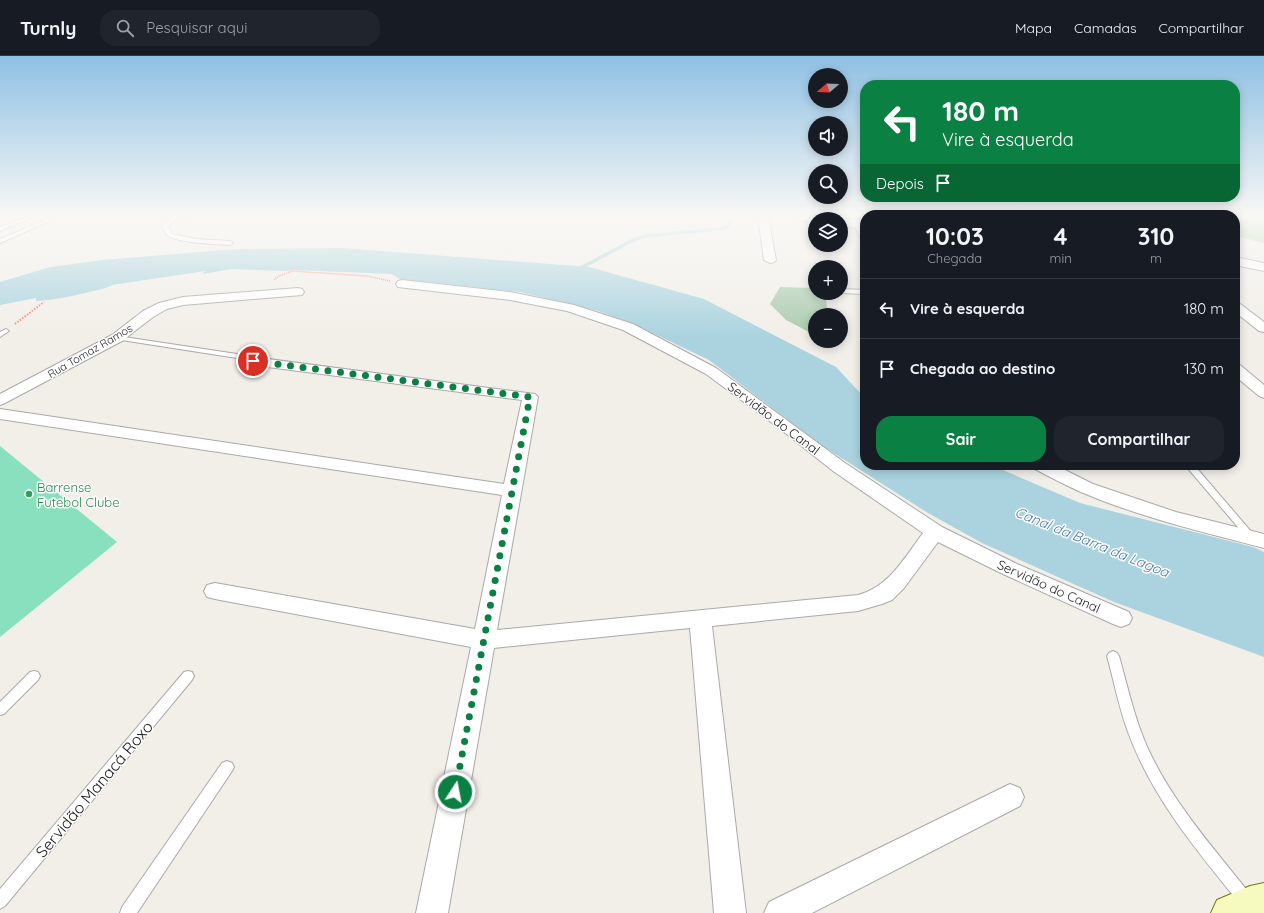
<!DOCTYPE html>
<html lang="pt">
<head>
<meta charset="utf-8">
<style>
	body { margin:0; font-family:Quicksand,sans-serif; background:#20242c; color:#f1f3f6; height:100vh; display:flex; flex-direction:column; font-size:15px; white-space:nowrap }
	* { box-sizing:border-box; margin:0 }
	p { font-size:13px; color:#9ea1a6 }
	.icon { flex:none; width:22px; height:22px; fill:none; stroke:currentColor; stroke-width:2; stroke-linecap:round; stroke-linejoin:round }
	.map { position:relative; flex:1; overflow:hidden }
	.side { position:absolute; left:860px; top:154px; width:380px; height:260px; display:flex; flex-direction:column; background:#171b24; border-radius:16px; box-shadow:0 2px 10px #0003 }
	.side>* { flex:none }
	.banner { position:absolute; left:860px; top:24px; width:380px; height:122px; border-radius:16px; box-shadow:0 2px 10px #0003; background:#0b8043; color:#fff; overflow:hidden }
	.needle { width:26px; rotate:251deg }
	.tools { position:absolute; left:808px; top:12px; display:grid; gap:8px }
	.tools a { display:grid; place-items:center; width:40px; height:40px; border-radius:50%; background:#171b24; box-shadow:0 2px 10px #0003; font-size:20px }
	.pin { position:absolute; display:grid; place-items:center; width:34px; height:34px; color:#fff; margin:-17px; border:2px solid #fff; border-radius:50%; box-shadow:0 1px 4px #0007 }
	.me { position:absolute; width:44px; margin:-22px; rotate:11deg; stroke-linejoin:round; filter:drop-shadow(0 0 3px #0008) }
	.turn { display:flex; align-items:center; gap:14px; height:84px; padding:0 16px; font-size:18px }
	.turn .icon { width:52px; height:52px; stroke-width:2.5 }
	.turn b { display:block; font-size:28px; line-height:34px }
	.then { display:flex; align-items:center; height:38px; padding:0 16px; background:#0003; gap:8px; font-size:15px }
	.eta { display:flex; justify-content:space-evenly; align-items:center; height:68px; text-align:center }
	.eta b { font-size:24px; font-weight:700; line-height:28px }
	.action { display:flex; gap:8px; margin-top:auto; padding:8px 16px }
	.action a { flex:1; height:46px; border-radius:16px; background:#0b8043; color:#fff; font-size:16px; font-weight:700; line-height:46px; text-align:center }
	.action a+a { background:#20242c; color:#f1f3f6 }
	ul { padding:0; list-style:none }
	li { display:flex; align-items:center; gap:12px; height:60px; padding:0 16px; border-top:1px solid #363941 }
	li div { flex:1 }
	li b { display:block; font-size:15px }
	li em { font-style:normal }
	header { display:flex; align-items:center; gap:24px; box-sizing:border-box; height:56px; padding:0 20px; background:#171b24; border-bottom:1px solid #363941 }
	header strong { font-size:19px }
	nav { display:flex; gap:22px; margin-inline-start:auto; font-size:14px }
	.search { width:280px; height:36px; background:#20242c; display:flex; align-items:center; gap:10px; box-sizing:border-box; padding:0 14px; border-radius:16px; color:#9ea1a6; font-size:15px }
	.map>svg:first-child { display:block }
	.forest { fill:#add19e }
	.cemetery { fill:#aacbaf }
	.pitch { fill:#88e0be }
	.water { fill:#aad3df }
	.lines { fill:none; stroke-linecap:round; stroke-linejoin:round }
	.stream { stroke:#aad3df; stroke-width:3.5 }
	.service-casing { stroke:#a9a9a9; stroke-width:2 }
	.minor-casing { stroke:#a9a9a9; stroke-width:2 }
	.tertiary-casing { stroke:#a9a9a9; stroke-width:2 }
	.secondary-casing { stroke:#707d05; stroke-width:2 }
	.path-far1 { stroke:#fa8072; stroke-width:1.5; stroke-dasharray:1 1; stroke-linecap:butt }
	.path { stroke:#fa8072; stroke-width:2; stroke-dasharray:1.5 1.5; stroke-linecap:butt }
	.service { fill:#fff; fill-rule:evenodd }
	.minor { fill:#fff; fill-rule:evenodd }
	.tertiary { fill:#fff; fill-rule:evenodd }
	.secondary { fill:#f7fabf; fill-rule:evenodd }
	.route { stroke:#0b8043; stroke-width:7; stroke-dasharray:0 12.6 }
	.leisure-dot { fill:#2e9e5b; stroke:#fff; stroke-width:1.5 }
	.labels { text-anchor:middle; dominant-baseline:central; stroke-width:3; stroke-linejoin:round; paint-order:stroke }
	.far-street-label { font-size:11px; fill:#222; stroke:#fff }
	.street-label { font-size:13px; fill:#222; stroke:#fff }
	.leisure-label { font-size:13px; fill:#27864d; stroke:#fff; text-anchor:start }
	.water-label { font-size:14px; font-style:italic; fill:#4a7aab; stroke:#fff }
	.near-street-label { font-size:16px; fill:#222; stroke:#fff }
</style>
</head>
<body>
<header>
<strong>Turnly</strong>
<div class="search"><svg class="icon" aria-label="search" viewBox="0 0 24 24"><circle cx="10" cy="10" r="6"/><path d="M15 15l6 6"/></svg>Pesquisar aqui</div>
<nav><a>Mapa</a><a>Camadas</a><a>Compartilhar</a></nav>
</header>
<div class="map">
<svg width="1264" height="857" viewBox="0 0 1264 857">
	<rect width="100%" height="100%" fill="#f2efe9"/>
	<!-- forest -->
	<path class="forest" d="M1235 161H1264V187L1235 180Z"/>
	<!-- cemetery -->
	<path class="cemetery" d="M780 231 815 232V237H825L828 259H815L813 278 786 264 770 248Z"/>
	<!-- pitch -->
	<path class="pitch" d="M0 390 117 486 0 581Z"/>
	<!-- water -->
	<path class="water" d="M342 192 589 211 704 243 836 311 865 342V409H991L1080 447 1253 491 1264 496V601L1114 546 982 487 928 457 821 389 709 304 638 270 598 255 520 236 400 223 392 218 294 214 283 215 231 213 203 218 205 215 112 229C103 234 95 234 85 237 69 241 53 244 36 245V242L0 249V226L51 211 102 204 236 193Z"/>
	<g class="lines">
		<!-- stream -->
		<path class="stream" d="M579 213 631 185 644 180 719 173 728 171 732 161"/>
		<defs>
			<path id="service" d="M26 161H33L0 175V171Z
				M53 161H59L0 187V183Z
				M162 161H192L176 164 168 170 172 178 196 183 230 185 233 187 230 189C217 188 176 187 167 179 164 176 164 173 162 170L171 164Z
				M841 233 865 234V238L841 237Z
				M6 273 9 275 0 281V276Z
				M117 280 237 298 241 300 237 302 115 283V281Z
				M1185 409H1194L1254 479 1256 481 1254 483H1248Z
				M1113 595 1117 597 1119 600C1128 632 1135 665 1149 695 1174 748 1215 794 1251 839L1254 844 1251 849 1246 852 1241 849C1198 796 1152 742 1128 676 1119 652 1114 625 1107 600L1109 597Z
				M34 615 38 616 40 620 38 624 4 658 0 659V646L30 616Z
				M188 615 192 616 194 620 192 624 5 850 0 853V833L184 616Z
				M227 705 232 707 234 711 232 715 137 857H120L122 851 222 707Z"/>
			<path id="minor" d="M758 161H768L776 204 774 206 770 207 764 204Z
				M859 166 863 167 865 171V183L861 182 854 169Z
				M402 224 510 236 574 249 633 268 716 312 845 407 942 471 1017 508 1129 556 1132 562 1129 568 1121 571 1113 568 1003 518 938 486 904 532 892 544 882 548 858 555 712 570 746 857H714L690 572 494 592 448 857H416L471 591 215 543 207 541 204 535 207 529 215 527 475 573 502 439 0 363V353L504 428 522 344 253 309 248 308 246 305 248 302 253 301 535 338 538 341 497 574 858 539C889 531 905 501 923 477L833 415 779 372 706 318 623 274 567 255 510 244 398 231 396 228 398 225Z
				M298 232 302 233 304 236 302 239 183 249 167 253 153 261 122 285 5 347 0 349V338L112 279 143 255 159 247 183 241Z
				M1235 246 1239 247 1264 266V276L1259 275 1235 256Z
				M1235 308 1240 309 1264 329V342L1259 340 1235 320Z
				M1032 409H1055L1093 428 1176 456 1264 478V492C1203 476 1139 461 1081 436 1065 429 1050 421 1035 413Z
				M1010 728 1020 732 1024 741 1020 750 812 857H764L769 846Z"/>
			<path id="tertiary" d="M796 161H821L822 163H815V166L798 164Z
				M841 162 865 165V173L841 170V163H838Z
				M1235 201 1264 207V215L1235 209Z"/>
			<path id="secondary" d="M1264 827V857H1211L1217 844 1250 830Z"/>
		</defs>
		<!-- service casing -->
		<use href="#service" class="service-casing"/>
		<!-- minor casing -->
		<use href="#minor" class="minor-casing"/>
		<!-- tertiary casing -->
		<use href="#tertiary" class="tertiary-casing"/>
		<!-- secondary casing -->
		<use href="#secondary" class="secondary-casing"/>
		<!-- path-far1 -->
		<path class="path-far1" d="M274 224 279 220 292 215 367 220 390 225"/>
		<!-- path -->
		<path class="path" d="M15 268 44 246"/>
		<!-- service -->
		<use href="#service" class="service"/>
		<!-- minor -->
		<use href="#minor" class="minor"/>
		<!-- tertiary -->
		<use href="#tertiary" class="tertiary"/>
		<!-- secondary -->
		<use href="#secondary" class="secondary"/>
	</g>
	<!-- sky -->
	<linearGradient id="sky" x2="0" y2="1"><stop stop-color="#8fc0e4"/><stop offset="0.57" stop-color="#f9f8f5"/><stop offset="1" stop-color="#f9f8f5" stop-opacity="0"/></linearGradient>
	<rect width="1264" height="281" fill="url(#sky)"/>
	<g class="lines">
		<!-- route -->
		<path class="route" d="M253 305 530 341 455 736"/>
	</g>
	<!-- markers -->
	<circle class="leisure-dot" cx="29" cy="438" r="4"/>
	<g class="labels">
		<!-- far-street labels -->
		<g class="far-street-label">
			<text transform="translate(90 295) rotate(-30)">Rua Tomaz Ramos</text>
		</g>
		<!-- street labels -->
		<g class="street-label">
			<text transform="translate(774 362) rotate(37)">Servidão do Canal</text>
			<text transform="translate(1049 530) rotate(24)">Servidão do Canal</text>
		</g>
		<!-- leisure labels -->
		<g class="leisure-label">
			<text x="37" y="431">Barrense<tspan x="37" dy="15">Futebol Clube</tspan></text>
		</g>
		<!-- water labels -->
		<g class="water-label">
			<text transform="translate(1092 486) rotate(22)">Canal da Barra da Lagoa</text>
		</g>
		<!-- near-street labels -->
		<g class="near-street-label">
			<text transform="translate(94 733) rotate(-50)">Servidão Manacá Roxo</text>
		</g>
	</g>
</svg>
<div class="tools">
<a><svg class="needle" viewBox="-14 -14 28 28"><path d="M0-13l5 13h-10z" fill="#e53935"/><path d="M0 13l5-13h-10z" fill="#9ea1a6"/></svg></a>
<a><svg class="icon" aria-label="sound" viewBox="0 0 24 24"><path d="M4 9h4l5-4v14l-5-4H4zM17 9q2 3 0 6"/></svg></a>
<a><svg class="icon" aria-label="search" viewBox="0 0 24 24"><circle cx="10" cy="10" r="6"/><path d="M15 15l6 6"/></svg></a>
<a><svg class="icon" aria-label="layers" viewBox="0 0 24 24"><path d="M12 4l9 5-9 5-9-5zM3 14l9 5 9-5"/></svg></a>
<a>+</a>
<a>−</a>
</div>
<div class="pin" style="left:253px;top:305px;background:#d93025"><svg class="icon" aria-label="arrive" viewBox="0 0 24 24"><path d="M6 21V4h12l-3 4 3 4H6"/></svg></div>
<svg class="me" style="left:455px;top:736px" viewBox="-20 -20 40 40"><circle r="17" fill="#0b8043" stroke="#fff" stroke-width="3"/><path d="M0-11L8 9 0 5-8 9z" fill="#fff"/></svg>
<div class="banner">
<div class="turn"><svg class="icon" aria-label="left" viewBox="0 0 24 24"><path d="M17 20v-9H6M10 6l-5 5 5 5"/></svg><div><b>180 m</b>Vire à esquerda</div></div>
<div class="then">Depois<svg class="icon" aria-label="arrive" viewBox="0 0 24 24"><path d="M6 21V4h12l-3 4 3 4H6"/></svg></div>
</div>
<section class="side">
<div class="eta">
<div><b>10:03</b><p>Chegada</p></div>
<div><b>4</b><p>min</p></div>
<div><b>310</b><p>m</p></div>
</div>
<ul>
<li><svg class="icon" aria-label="left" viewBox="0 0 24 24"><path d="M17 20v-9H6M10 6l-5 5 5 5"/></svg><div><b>Vire à esquerda</b></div><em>180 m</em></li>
<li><svg class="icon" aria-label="arrive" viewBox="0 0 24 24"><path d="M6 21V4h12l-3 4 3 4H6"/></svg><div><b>Chegada ao destino</b></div><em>130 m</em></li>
</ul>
<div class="action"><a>Sair</a><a>Compartilhar</a></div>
</section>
</div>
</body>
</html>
